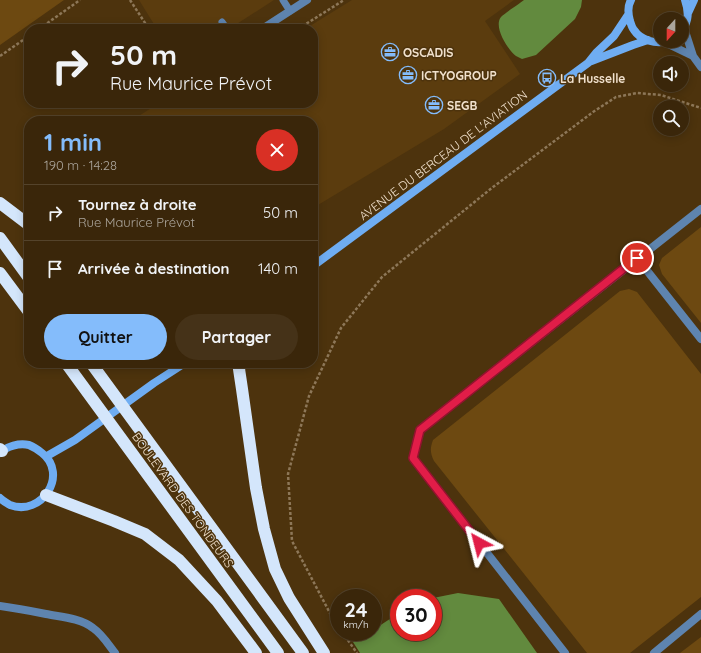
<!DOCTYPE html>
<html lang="fr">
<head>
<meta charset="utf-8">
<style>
	body { margin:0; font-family:Quicksand,sans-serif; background:#453218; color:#f1f3f6; height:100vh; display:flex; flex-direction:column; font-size:15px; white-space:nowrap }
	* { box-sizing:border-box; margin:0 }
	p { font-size:13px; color:#aba59c }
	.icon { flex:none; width:22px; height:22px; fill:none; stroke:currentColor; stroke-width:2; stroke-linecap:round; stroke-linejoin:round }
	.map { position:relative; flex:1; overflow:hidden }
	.drawer { position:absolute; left:24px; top:116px; width:294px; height:252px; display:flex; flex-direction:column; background:#3a260a; border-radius:16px; box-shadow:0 2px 10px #0003,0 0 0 1px #54432b }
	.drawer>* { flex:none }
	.hud { position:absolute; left:24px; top:24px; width:294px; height:84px; border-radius:16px; box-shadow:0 2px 10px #0003,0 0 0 1px #54432b; background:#3a260a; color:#f1f3f6; overflow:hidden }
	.needle { width:26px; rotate:201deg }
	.controls { position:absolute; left:653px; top:12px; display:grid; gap:8px }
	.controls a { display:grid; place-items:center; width:36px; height:36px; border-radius:50%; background:#3a260a; box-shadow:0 2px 10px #0003,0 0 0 1px #54432b; font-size:20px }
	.speed { position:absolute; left:330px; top:589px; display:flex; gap:8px; font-size:20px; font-weight:700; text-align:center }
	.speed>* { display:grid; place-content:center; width:52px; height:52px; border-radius:50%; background:#3a260a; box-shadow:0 2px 10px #0003,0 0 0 1px #54432b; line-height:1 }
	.speed small { font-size:10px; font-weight:400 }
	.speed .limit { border:6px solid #d22; background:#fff; color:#111 }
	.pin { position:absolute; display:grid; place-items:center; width:34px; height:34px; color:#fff; margin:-17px; border:2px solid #fff; border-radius:50%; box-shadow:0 1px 4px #0007 }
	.me { position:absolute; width:44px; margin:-22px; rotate:322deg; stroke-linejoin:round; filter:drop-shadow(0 0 3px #0008) }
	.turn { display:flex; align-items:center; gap:14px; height:84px; padding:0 20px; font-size:18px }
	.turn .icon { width:52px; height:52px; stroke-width:2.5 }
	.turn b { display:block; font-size:28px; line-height:34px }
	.round { display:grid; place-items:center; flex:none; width:42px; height:42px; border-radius:21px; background:#453218 }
	.summary { display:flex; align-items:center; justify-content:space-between; height:68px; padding:0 20px }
	h1 { font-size:24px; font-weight:700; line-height:30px; color:#84bcfb }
	.cta { display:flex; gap:8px; margin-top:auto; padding:8px 20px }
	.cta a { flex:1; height:46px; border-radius:24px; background:#84bcfb; color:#111; font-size:16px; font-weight:700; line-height:46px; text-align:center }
	.cta a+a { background:#453218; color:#f1f3f6 }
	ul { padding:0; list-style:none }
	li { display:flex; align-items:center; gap:12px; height:56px; padding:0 20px; border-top:1px solid #54432b }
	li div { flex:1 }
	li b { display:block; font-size:15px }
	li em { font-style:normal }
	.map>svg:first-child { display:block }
	.built { fill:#5b3c0e }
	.green { fill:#6d4911 }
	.water { fill:#628a3e }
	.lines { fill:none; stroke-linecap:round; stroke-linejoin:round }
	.path { stroke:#8d7758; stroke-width:2.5; stroke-dasharray:3 2; stroke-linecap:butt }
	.lane { stroke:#5e84af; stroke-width:7 }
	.street { stroke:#5e84af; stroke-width:8 }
	.secondary { stroke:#6fadf2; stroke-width:8 }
	.highway { stroke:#d4e6fb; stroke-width:12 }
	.route-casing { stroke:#92132f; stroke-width:10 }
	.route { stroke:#e11d48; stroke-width:7 }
	.labels { text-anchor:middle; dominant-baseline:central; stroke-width:3; stroke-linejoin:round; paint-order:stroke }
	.poi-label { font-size:12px; font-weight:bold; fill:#f1e1cd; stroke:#4d330d; text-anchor:start }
	.street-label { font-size:12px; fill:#f1e1cd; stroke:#4d330d }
</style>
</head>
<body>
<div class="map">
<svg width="701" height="653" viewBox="0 0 701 653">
	<rect width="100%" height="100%" fill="#4d330d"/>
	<!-- built -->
	<path class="built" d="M139 0H274L229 29H157Z
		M352 0H514L485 21 520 74 444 129 313 208V121H131L159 103H313V29H305Z"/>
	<!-- green -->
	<path class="green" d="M0 0H64L0 45Z
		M701 227V323L662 274 659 265 662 258Z
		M629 289 637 292 701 374V597L630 653H587L434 461C430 453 430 448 433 440L620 291Z
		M701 637V653H680Z"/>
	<!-- water -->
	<path class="water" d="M524 0H582L581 7 575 19 536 55 522 59C520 58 518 57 516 56 508 50 493 27 501 17 505 13 519 4 524 0Z
		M458 593 499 599 537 653H360L353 642 369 632H373V630L399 613V632H433V598Z"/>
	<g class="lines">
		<!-- path -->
		<path class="path" d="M130 0 149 29
			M39 29 80 0
			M298 29 344 0
			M0 56 29 36
			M339 628 332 617 292 541 288 474 309 396 341 328 382 277 493 187 593 112 616 97 637 93 661 95 701 108
			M342 632 357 653"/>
		<!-- lane -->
		<path class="lane" d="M283 0 290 11
			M222 22 227 29"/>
		<!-- street -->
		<path class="street" d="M684 28 693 56 701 67
			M262 29 307 0
			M664 42 693 56
			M637 258 701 339
			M0 606C15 608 31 611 46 614 61 617 80 618 93 628 102 634 108 644 115 653
			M565 653 413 458 420 430 701 209
			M654 653 701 614"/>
		<!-- secondary -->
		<path class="secondary" d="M631 0C627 7 628 14 630 21 631 24 632 28 634 30 641 41 656 44 668 41
			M688 13 694 0
			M682 31C689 20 689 12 685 0
			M589 62 633 45 648 40
			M313 266 588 63 596 53 614 36 628 15
			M0 453C7 446 19 443 29 445 34 447 37 449 42 453 69 474 42 517 10 505 7 503 3 501 0 498
			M47 456 75 440 154 383 185 363"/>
		<!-- highway -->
		<path class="highway" d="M0 203 29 225
			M0 238 29 278
			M0 273 29 312
			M66 363 278 653
			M91 363 303 653
			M241 363 239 369 242 389 256 488 264 529 275 569 289 598 324 653
			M0 449 2 451
			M46 495 114 521 145 534 179 560 217 601 256 653"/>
	</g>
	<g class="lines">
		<defs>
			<path id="route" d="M479 543 413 458 420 430 637 258"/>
		</defs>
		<!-- route casing -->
		<use href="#route" class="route-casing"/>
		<!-- route -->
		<use href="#route" class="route"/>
	</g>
	<!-- icons -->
	<defs>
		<symbol id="office-ring" viewBox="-11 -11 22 22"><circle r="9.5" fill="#4d330d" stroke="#84bcfb" stroke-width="1.5"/><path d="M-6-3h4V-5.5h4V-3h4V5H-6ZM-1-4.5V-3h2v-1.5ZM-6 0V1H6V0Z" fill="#84bcfb"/></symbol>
		<symbol id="bus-ring" viewBox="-11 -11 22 22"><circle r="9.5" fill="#4d330d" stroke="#84bcfb" stroke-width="1.5"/><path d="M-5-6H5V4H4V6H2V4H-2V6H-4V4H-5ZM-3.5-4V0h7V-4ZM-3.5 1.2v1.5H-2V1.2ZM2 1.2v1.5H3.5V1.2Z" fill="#84bcfb"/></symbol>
	</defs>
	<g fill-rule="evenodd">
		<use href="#office-ring" x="380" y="42" width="20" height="20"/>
		<use href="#office-ring" x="398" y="65" width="20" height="20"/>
		<use href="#bus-ring" x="537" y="68" width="20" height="20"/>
		<use href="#office-ring" x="424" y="95" width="20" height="20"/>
	</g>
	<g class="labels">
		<!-- poi labels -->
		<g class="poi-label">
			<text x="403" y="52">OSCADIS</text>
			<text x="421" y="75">ICTYOGROUP</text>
			<text x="560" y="78">La Husselle</text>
			<text x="447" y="105">SEGB</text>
		</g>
		<!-- street labels -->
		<g class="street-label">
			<text transform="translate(443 155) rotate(-37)">AVENUE DU BERCEAU DE L'AVIATION</text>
			<text transform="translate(183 500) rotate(54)">BOULEVARD DES TONDEURS</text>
		</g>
	</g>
</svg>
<div class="controls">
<a><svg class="needle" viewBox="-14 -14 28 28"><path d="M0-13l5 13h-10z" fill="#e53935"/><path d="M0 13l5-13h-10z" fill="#aba59c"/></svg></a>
<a><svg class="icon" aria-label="sound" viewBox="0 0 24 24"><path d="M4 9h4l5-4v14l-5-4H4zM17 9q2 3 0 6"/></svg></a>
<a><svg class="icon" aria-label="search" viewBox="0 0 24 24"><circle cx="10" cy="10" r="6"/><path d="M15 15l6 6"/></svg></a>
</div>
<div class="speed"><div>24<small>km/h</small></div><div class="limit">30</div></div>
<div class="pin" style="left:637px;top:258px;background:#d93025"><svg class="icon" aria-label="arrive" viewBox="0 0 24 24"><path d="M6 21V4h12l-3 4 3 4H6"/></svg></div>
<svg class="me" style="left:479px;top:543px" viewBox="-20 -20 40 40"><path d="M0-17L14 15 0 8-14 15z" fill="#e11d48" stroke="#fff" stroke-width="4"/></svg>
<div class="hud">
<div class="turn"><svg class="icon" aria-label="right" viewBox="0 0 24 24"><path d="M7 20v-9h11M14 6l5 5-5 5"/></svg><div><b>50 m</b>Rue Maurice Prévot</div></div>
</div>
<section class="drawer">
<div class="summary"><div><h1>1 min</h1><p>190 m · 14:28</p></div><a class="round" style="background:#d93025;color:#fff"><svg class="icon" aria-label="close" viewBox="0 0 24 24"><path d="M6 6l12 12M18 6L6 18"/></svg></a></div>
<ul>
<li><svg class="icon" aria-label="right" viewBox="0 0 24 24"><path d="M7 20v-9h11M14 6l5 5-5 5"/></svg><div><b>Tournez à droite</b><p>Rue Maurice Prévot</p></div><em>50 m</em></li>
<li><svg class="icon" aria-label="arrive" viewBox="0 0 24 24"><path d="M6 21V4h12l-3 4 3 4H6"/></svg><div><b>Arrivée à destination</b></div><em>140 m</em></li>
</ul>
<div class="cta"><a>Quitter</a><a>Partager</a></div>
</section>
</div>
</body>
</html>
